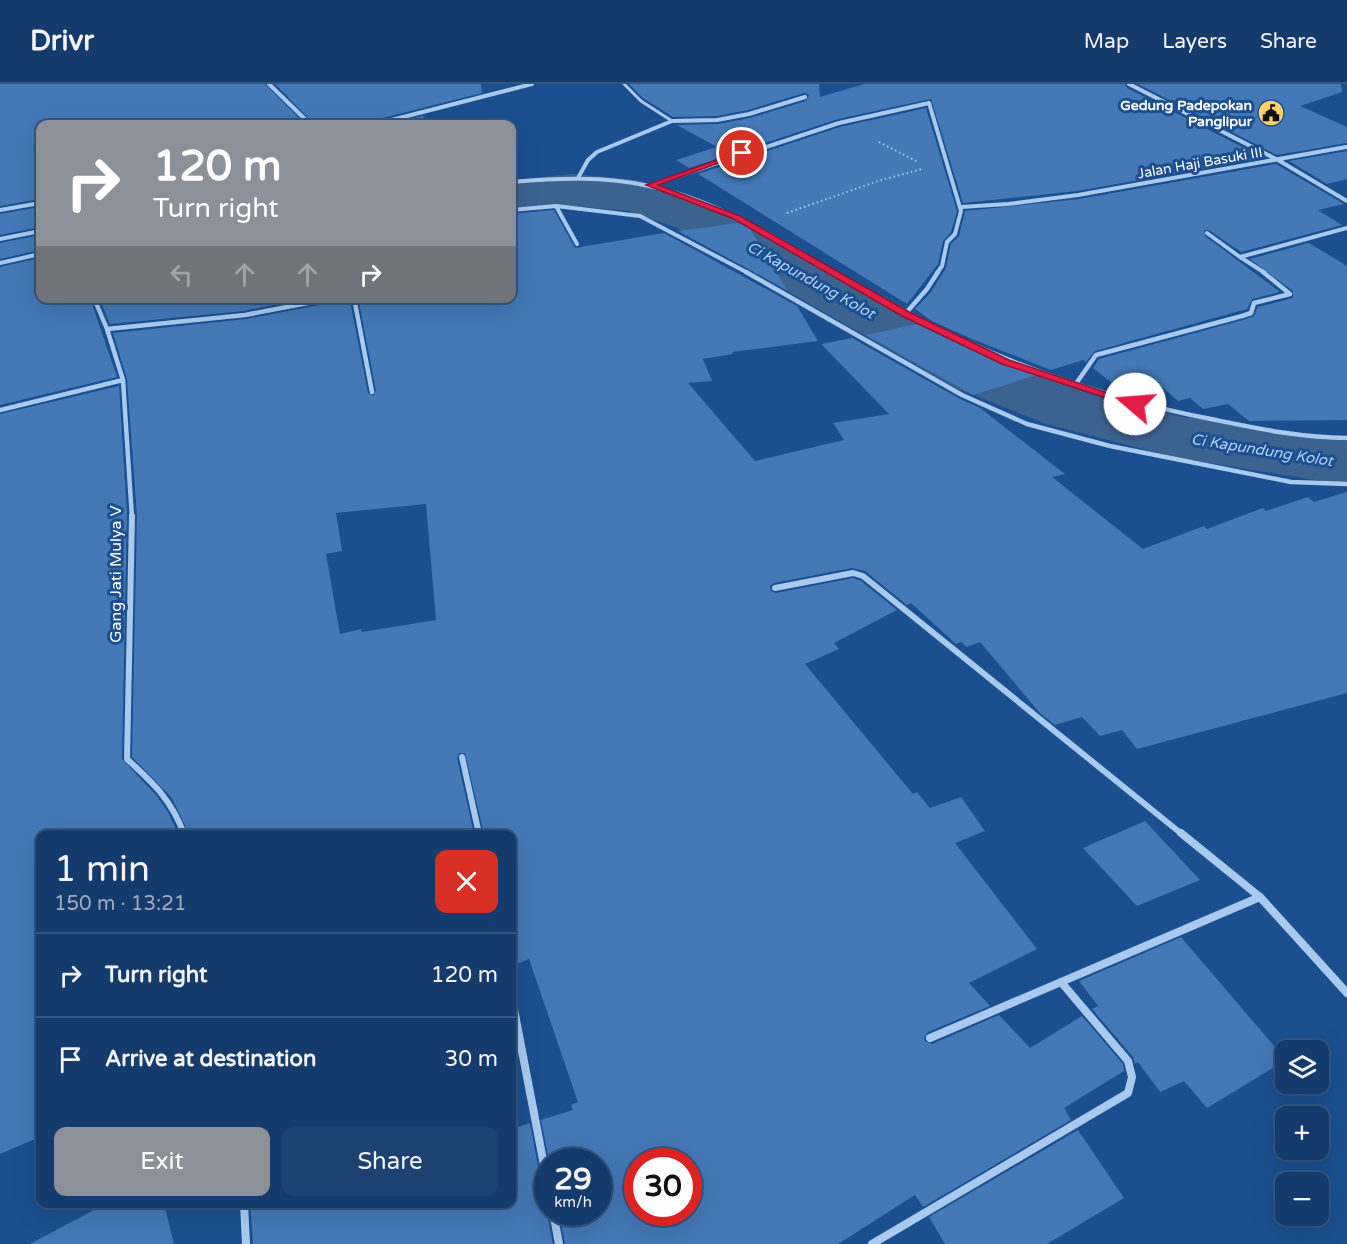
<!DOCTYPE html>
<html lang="en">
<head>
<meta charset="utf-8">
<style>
	body { margin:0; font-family:"Varela Round",sans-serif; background:#1d4271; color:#f1f3f6; height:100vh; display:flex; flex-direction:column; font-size:22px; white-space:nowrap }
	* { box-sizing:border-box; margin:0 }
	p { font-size:20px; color:#9dadc1 }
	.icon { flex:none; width:33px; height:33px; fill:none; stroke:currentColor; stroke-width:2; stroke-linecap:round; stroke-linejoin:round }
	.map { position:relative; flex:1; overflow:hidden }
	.side { position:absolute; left:36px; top:746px; width:480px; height:378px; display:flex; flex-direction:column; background:#143b6b; border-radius:12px; box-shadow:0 6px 24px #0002,0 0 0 2px #33557e }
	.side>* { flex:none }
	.banner { position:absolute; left:36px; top:36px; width:480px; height:183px; border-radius:12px; box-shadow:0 6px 24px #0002,0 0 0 2px #33557e; background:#8c9099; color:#fff; overflow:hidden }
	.tools { position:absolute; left:1275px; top:956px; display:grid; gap:12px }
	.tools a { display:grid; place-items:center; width:54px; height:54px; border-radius:12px; background:#143b6b; box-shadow:0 6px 24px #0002,0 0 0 2px #33557e; font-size:30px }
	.speed { position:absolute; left:534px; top:1064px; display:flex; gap:12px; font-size:30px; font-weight:700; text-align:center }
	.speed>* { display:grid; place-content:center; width:78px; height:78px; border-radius:50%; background:#143b6b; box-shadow:0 6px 24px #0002,0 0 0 2px #33557e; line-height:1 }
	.speed small { font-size:15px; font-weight:400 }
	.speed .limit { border:9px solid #d22; background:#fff; color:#111 }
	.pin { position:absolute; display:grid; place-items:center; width:51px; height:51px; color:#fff; margin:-26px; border:3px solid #fff; border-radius:50%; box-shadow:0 2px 6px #0007 }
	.me { position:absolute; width:66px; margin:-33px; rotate:288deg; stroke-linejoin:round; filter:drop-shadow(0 0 4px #0008) }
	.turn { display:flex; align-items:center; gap:21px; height:126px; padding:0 18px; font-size:27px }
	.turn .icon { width:78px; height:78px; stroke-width:2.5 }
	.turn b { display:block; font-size:42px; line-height:51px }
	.lanes { display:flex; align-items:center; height:57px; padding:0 18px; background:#0003; justify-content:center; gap:30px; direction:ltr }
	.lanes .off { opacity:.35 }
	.round { display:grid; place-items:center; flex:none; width:63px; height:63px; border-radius:12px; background:#1d4271 }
	.overview { display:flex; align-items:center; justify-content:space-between; height:102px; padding:0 18px }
	h1 { font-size:36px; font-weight:600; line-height:45px }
	.cta { display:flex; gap:12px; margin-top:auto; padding:12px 18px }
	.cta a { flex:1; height:69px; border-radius:12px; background:#8c9099; color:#fff; font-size:24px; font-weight:600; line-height:69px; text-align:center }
	.cta a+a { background:#1d4271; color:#f1f3f6 }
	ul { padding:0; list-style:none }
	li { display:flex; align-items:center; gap:18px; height:84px; padding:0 18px; border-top:2px solid #33557e }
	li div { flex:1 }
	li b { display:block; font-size:22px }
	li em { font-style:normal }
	header { display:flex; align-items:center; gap:36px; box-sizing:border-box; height:84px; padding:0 30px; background:#143b6b; border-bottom:2px solid #33557e }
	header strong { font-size:28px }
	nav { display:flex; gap:33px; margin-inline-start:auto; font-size:21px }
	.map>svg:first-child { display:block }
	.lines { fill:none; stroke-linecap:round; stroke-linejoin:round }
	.river { fill:#3c6290; fill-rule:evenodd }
	.building { fill:#4478b7; fill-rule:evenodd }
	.path { stroke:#a9c9ee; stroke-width:2; stroke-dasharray:1.5 3; stroke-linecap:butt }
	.lane { stroke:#a9c9ee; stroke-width:3 }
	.street-far3 { stroke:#a9c9ee; stroke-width:4 }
	.street-far2 { stroke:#a9c9ee; stroke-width:4.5 }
	.street-far1 { stroke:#a9c9ee; stroke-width:6 }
	.street { stroke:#a9c9ee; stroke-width:8 }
	.route { fill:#e11d48; stroke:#92132f; stroke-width:1.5 }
	.labels { text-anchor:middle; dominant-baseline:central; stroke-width:6; stroke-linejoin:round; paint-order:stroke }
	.far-poi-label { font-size:14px; font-weight:bold; fill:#fff; stroke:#1b4f8f; text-anchor:end }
	.far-street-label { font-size:14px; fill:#fff; stroke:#1b4f8f }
	.far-water-label { font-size:15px; font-style:italic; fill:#b5d3f5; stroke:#1b4f8f }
	.street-label { font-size:16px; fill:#fff; stroke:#1b4f8f }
</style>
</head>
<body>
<header>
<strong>Drivr</strong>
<nav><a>Map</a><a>Layers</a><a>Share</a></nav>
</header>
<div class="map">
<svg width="1347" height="1160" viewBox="0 0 1347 1160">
	<rect width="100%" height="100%" fill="#1b4f8f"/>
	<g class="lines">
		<!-- river -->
		<path class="river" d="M573 90 637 96 715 122 1002 276 1093 311 1178 332 1347 357V401L1178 374 1046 340 956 304 677 144 629 127 573 122 512 128V96Z"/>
	</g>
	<!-- building -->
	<path class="building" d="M0 0H265L305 40H40V115L0 122Z
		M275 0H481L482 9 375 36 372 40H314Z
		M629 0H819L820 13 864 0H1125L1127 4 1264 74 1077 107 963 119 931 15 838 35 689 84 676 76 717 63 677 41 718 40 750 34 806 17 809 11 804 9 748 26 717 32 673 33 643 14Z
		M1138 0H1341L1342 8 1300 22 1347 43V59L1277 71Z
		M926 24 957 127 951 148 943 157 938 180 907 220 698 90 840 43Z
		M422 32 433 40H391Z
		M1347 67V95L1327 100 1289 77Z
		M1276 80 1344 120 1318 126 1342 141 1241 168 1209 146H1204L1205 152 1280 208 1252 215 1247 225 1095 267 1086 278 1083 276 1051 286 972 255 932 237 915 225 931 208 946 184 951 160 959 152 965 127 1079 115Z
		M40 123V143L0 151V130Z
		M554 126 575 164 664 149 797 222 818 257 732 268 733 270 703 275 712 297 688 299 755 377 844 356 833 339 889 330 821 260 852 254 960 315 980 324 1065 390 1052 393 1143 465 1204 442 1207 445 1263 424 1266 427 1308 413 1314 418 1347 408V609L1137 665 1122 646 1100 652 1082 633 1055 641 1039 628 980 558 967 563 961 558 956 560 911 519 907 521 865 487 852 484 774 499 770 502 771 507 776 509 853 494 861 497 897 526 834 559 839 565 805 580 913 710 917 708 930 724 961 713 985 747 955 759 1037 865 969 899 990 922 928 948 924 953 925 957 932 960 999 931 1030 964 1082 932 1123 980 1124 987 1064 1024 1071 1036 923 1123 915 1111 838 1160H565L559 1128H598V1077H549L541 1036 573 1026 571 1021 578 1018 529 875 512 882V750H484L465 669H459L457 674 474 750H189L172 714 132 673 137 432 127 295 113 249 246 235 335 218 341 214 351 222 368 309 373 312 376 307 359 218 356 214H512V130ZM426 420 436 536 362 548 361 545 340 550 326 470 342 467 336 429ZM638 1077H688V1128H638Z
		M738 139 750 145 787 206 678 147Z
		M40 151V166L0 175V159Z
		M1309 159 1347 182V336L1249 337 1228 320 1203 325 1190 314 1178 317 1161 302 1126 310 1093 284 1099 275 1243 236 1254 232 1258 223 1293 214V207L1250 175Z
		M40 174V214H90L117 293 0 321V183Z
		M99 214H307L244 227 110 240Z
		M918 240 968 264 1037 291 973 311 866 251Z
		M119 302 127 430 122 675 157 712 169 730 178 750H40V1053L0 1070V330Z
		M1145 737 1200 796 1137 822 1083 764Z
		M1181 853 1286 976 1207 1024 1184 997 1160 1008 1138 978 1135 980 1133 973 1092 925 1098 922 1079 897Z
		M530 1039 542 1103 548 1108 547 1129 553 1160H253L250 1119H512V1045Z
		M1078 1046 1124 1114 1047 1160H945L929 1133Z
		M107 1119H164L174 1160H30Z"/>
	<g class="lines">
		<!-- path -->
		<path class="path" d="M879 58 918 78
			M787 129 878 97 922 85"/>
		<!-- lane -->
		<path class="lane" d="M624 0 641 17 672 37"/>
		<!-- street-far3 -->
		<path class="street-far3" d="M269 0 310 40
			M1129 0 1278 76 1347 117
			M376 40 532 0
			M578 94 588 76 597 68 672 37 717 36 749 30 805 13
			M512 98C558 94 604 92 649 102 716 116 777 154 835 189
			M651 101 839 39 929 19 961 127 955 150 947 158 942 182 937 189
			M556 122 577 160
			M961 123 1008 120 1078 111 1346 63
			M0 126 40 119
			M512 126 556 122 640 132 748 189
			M1207 149 1240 173
			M0 155 40 147
			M0 179 40 170
			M1265 189 1240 173 1347 144"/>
		<!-- street-far2 -->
		<path class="street-far2" d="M746 188 962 311 1027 340 1110 362 1291 398 1347 400
			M832 188C952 260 1079 310 1216 336 1260 345 1303 354 1347 354
			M94 214 107 245 123 296 132 434
			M345 214 355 219 372 308
			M905 230 927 205 938 188
			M107 245 245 231 334 214
			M1075 301 1096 271 1242 232 1251 229 1254 219 1290 210 1263 188
			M0 326 123 296"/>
		<!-- street-far1 -->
		<path class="street-far1" d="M132 432 127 675C154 700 171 715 184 750
			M775 504 853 489 863 492 1183 751
			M462 673 479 750"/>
		<!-- street -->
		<path class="street" d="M1181 749 1260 813 1347 909
			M512 915 548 1102
			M930 954 1260 813
			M244 1119 246 1160
			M553 1128 559 1160
			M872 1160 1128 1009 1132 993 1128 977 1061 898"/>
	</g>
	<!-- route -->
	<path class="route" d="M740 68 746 69 658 101 740 132 909 228 1009 276 1141 320 1139 322H1131L1002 280 902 232 734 135 646 101Z"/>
	<!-- icons -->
	<defs>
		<symbol id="civic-disc" viewBox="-11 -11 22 22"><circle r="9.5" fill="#ffd166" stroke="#1b4f8f"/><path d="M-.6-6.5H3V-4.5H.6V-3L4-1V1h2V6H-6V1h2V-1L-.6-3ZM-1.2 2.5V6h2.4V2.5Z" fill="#111"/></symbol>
	</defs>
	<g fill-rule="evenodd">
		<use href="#civic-disc" x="1256" y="14" width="30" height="30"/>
	</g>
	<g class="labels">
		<!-- far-poi labels -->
		<g class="far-poi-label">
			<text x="1252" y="21">Gedung Padepokan<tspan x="1252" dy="16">Panglipur</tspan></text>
		</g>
		<!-- far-street labels -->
		<g class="far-street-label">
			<text transform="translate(1200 79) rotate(-10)">Jalan Haji Basuki III</text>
		</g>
		<!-- far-water labels -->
		<g class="far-water-label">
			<text transform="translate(811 196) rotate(29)">Ci Kapundung Kolot</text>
			<text transform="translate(1262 366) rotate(9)">Ci Kapundung Kolot</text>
		</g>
		<!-- street labels -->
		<g class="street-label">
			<text transform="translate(116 490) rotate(-90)">Gang Jati Mulya V</text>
		</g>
	</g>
</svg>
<div class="tools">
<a><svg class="icon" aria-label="layers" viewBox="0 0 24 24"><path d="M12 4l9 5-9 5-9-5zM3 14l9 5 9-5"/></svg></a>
<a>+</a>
<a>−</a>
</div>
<div class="speed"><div>29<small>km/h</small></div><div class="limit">30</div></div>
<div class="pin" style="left:742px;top:69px;background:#d93025"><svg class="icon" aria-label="arrive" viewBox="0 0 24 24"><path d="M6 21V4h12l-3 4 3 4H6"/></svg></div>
<svg class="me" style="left:1135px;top:320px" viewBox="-20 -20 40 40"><circle r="19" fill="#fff"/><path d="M0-13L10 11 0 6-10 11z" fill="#e11d48"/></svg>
<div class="banner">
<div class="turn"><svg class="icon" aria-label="right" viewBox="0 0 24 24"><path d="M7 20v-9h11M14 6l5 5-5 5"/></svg><div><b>120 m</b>Turn right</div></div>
<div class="lanes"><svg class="icon off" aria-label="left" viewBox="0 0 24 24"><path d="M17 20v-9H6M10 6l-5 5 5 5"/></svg><svg class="icon off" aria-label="ahead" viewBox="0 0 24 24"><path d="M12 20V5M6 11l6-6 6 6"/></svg><svg class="icon off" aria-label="ahead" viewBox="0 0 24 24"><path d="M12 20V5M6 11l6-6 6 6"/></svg><svg class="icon" aria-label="right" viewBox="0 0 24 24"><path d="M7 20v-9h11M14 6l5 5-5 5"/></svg></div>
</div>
<section class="side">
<div class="overview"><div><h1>1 min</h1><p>150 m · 13:21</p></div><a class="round" style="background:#d93025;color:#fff"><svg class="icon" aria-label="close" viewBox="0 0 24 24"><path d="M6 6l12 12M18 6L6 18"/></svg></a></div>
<ul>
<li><svg class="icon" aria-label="right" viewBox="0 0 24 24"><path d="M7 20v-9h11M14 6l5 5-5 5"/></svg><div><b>Turn right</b></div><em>120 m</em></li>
<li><svg class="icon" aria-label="arrive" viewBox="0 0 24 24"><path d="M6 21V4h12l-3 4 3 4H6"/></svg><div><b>Arrive at destination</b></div><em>30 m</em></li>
</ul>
<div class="cta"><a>Exit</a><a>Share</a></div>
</section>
</div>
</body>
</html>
